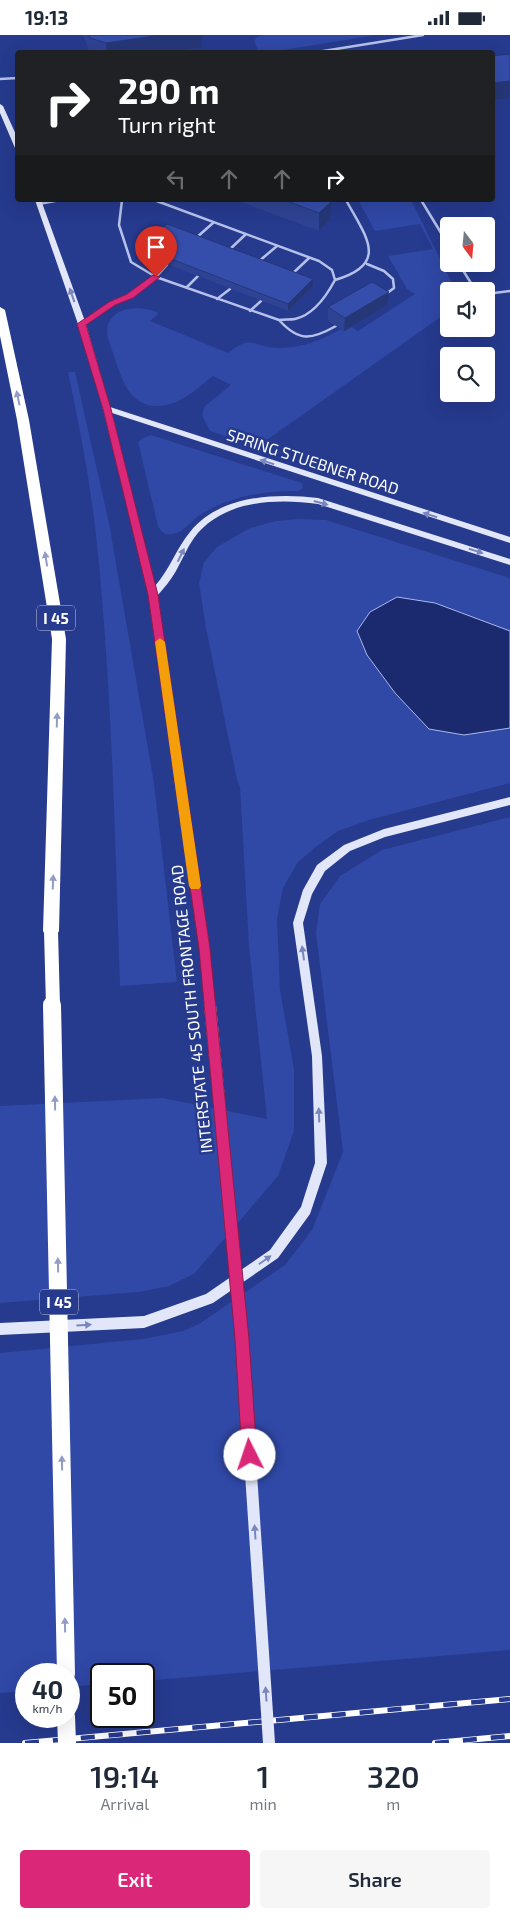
<!DOCTYPE html>
<html lang="en">
<head>
<meta charset="utf-8">
<style>
	body { margin:0; font-family:"Exo 2",sans-serif; background:#f6f6f7; color:#1f2937; height:100vh; display:flex; flex-direction:column; font-size:19px; white-space:nowrap }
	* { box-sizing:border-box; margin:0 }
	p { font-size:16px; color:#747a83 }
	.icon { flex:none; width:28px; height:28px; fill:none; stroke:currentColor; stroke-width:2; stroke-linecap:round; stroke-linejoin:round }
	.map { position:relative; height:1708px; overflow:hidden }
	.details { display:flex; flex-direction:column; background:#fff; flex:1 }
	.details>* { flex:none }
	.hud { position:absolute; left:15px; top:15px; width:480px; height:152px; border-radius:5px; box-shadow:0 5px 20px #0002; background:#202124; color:#fff; overflow:hidden }
	.needle { width:32px; rotate:164deg }
	.buttons { position:absolute; left:440px; top:182px; display:grid; gap:10px }
	.buttons a { display:grid; place-items:center; width:55px; height:55px; border-radius:5px; background:#fff; box-shadow:0 5px 20px #0002; font-size:25px }
	.speed { position:absolute; left:15px; top:1628px; display:flex; gap:10px; font-size:25px; font-weight:700; text-align:center }
	.speed>* { display:grid; place-content:center; width:65px; height:65px; border-radius:50%; background:#fff; box-shadow:0 5px 20px #0002; line-height:1 }
	.speed small { font-size:12px; font-weight:400 }
	.speed .limit { border:2px solid #111; border-radius:8px; background:#fff; color:#111 }
	.pin { position:absolute; display:grid; place-items:center; width:42px; height:42px; color:#fff; margin:-51px -21px; border-radius:50% 50% 50% 0; rotate:-45deg; box-shadow:0 0 5px #0007 }
	.pin .icon { rotate:45deg }
	.me { position:absolute; width:55px; margin:-28px; rotate:356deg; stroke-linejoin:round; filter:drop-shadow(0 0 4px #0008) }
	.turn { display:flex; align-items:center; gap:18px; height:105px; padding:0 20px; font-size:22px }
	.turn .icon { width:65px; height:65px; stroke-width:2.5 }
	.turn b { display:block; font-size:35px; line-height:42px }
	.lanes { display:flex; align-items:center; height:48px; padding:0 20px; background:#0003; justify-content:center; gap:25px; direction:ltr }
	.lanes .off { opacity:.35 }
	.eta { display:flex; justify-content:space-evenly; align-items:center; height:85px; text-align:center }
	.eta b { font-size:30px; font-weight:600; line-height:35px }
	.cta { display:flex; gap:10px; margin-top:auto; padding:10px 20px }
	.cta a { flex:1; height:58px; border-radius:5px; background:#db2777; color:#fff; font-size:20px; font-weight:600; line-height:58px; text-align:center }
	.cta a+a { background:#f6f6f7; color:#1f2937 }
	.status { display:flex; justify-content:space-between; align-items:center; height:35px; padding:0 25px; background:#fff; direction:ltr }
	.status svg { height:14px; fill:currentColor }
	.map>svg:first-child { display:block }
	.green { fill:#3048a6 }
	.water { fill:#1b2a6e; stroke:#aab9ec }
	.lines { fill:none; stroke-linecap:round; stroke-linejoin:round }
	.lane { stroke:#b6c1eb; stroke-width:2.5 }
	.secondary { fill:#e1e6f9; fill-rule:evenodd }
	.highway { fill:#fff; fill-rule:evenodd }
	.rail-casing { stroke:#fff; stroke-width:6 }
	.rail { stroke:#263a8e; stroke-width:4.5; stroke-dasharray:14; stroke-linecap:butt }
	.secondary-bridge-far1 { stroke:#e1e6f9; stroke-width:9 }
	.secondary-bridge { stroke:#e1e6f9; stroke-width:12 }
	.highway-bridge-far1 { stroke:#fff; stroke-width:14 }
	.highway-bridge { stroke:#fff; stroke-width:18 }
	.wall { fill:#2e4393 }
	.shaded-wall { fill:#263778 }
	.building { fill:#364eab; stroke:#263778 }
	.oneway { fill:#7a87be }
	.oneway2 { fill:#929cc6 }
	.route { fill:#db2777; stroke:#8e194d }
	.slow { fill:#f59e0b }
	.labels { text-anchor:middle; dominant-baseline:central; stroke-width:5; stroke-linejoin:round; paint-order:stroke }
	.shield { fill:#263a8e; stroke:#bec4dd; stroke-width:1 }
	.shield-label { font-size:15px; font-weight:bold; fill:#fff }
	.street-label { font-size:16px; fill:#fff; stroke:#263a8e }
</style>
</head>
<body>
<div class="status"><b>19:13</b><svg viewBox="0 0 49 12"><path d="M0 12V9h3v3zM5 12V6h3v6zM10 12V3h3v9zM15 12V0h3v12zM26 1h20v11H26zM47 4h2v5h-2z"/></svg></div>
<div class="map">
<svg width="510" height="1708" viewBox="0 0 510 1708">
	<rect width="100%" height="100%" fill="#263a8e"/>
	<!-- green -->
	<path class="green" d="M263 0H376L271 17H259L254 6 257 2Z
		M358 165H411L456 256H449V276L257 412 210 396 202 380 205 371 231 350 213 341C196 354 180 371 157 371 129 371 121 343 114 321 112 314 108 305 107 299 106 271 139 270 157 277L158 279 150 286 228 318C253 297 254 314 282 313 304 312 322 305 341 294L344 296 352 292 358 296 415 259 407 254 388 221 433 214 420 189 375 196Z
		M68 337H75L109 488 154 748 177 947 120 951C115 804 112 656 97 509 91 451 80 394 68 337Z
		M151 400 302 448 303 453 298 456C265 455 230 462 201 479 192 485 184 497 173 499 166 501 161 497 158 491L138 407 143 403Z
		M298 484 326 485 510 543V748L369 785 338 796 317 811 298 827 283 853 277 884 280 955 294 1034V1096L278 1141 194 1239 169 1251 139 1257 0 1268V1071L163 1063 267 1084 249 911 240 752 237 745 206 593 199 548 204 527 217 512 250 493 276 486Z
		M510 782V1615L144 1646V1639H101V1649L69 1652V1639H26V1656L0 1658V1318L143 1304 183 1296 199 1289 285 1230 312 1195 343 1117 316 898 320 869 340 841 382 815Z"/>
	<!-- water -->
	<path class="water" d="M397 562 435 568 510 596V693L464 700 429 694 395 658 367 620 357 596 370 577Z"/>
	<g class="lines">
		<!-- lane -->
		<path class="lane" d="M311 18 423 0
			M0 44 18 43
			M122 165 119 190 131 227 156 242 167 230
			M421 165 449 211
			M39 169 60 165
			M196 203 213 188
			M227 217 246 199
			M258 227 277 211
			M367 229 384 236 393 244 394 253 386 259
			M459 229 476 256
			M291 240 309 223
			M335 245C390 229 366 202 346 165
			M187 252 198 241
			M486 259 510 256
			M217 264 230 254
			M250 276 261 266
			M279 285C299 307 311 305 336 291
			M82 289C107 273 132 259 156 242L279 285C284 284 290 285 295 284 313 280 327 260 335 245L332 235 319 226 154 165"/>
		<!-- secondary -->
		<path class="secondary" d="M0 69 3 71 18 104V115L15 113 0 78Z
			M35 165H41L86 289 110 372 510 502V508L112 378 155 551C170 534 176 514 190 497 219 460 276 458 318 463L510 524V530L318 469C276 463 222 465 194 503 187 513 182 525 176 536 171 545 164 553 157 561L210 914 209 917 205 919 201 917 200 914 149 560 103 374 78 289Z
			M510 762V770L385 802 350 816 325 836 312 859 303 888 322 1021 327 1128 310 1179 278 1223 213 1268 144 1293 0 1300V1288L144 1281 206 1259 270 1215 301 1172 315 1128 312 1021 293 888 303 855 317 830 344 810 384 794Z"/>
		<!-- highway -->
		<path class="highway" d="M0 272 5 275 29 385 66 604 59 896 56 901 51 903 46 901 43 896 52 604 17 385 0 301Z"/>
		<defs>
			<path id="rail" d="M25 1708 510 1664
				M435 1708 510 1701"/>
		</defs>
		<!-- rail casing -->
		<use href="#rail" class="rail-casing"/>
		<!-- rail -->
		<use href="#rail" class="rail"/>
		<!-- secondary-bridge-far1 -->
		<path class="secondary-bridge-far1" d="M205 914 210 971"/>
		<!-- secondary-bridge -->
		<path class="secondary-bridge" d="M210 970 242 1304 269 1708"/>
		<!-- highway-bridge-far1 -->
		<path class="highway-bridge-far1" d="M51 896 53 971"/>
		<!-- highway-bridge -->
		<path class="highway-bridge" d="M52 970 66 1639
			M66 1681 67 1708"/>
	</g>
	<!-- wall -->
	<path class="wall" d="M83 0H202V12L163 18H90Z
		M235 165H330V185L319 196Z
		M140 212 313 251 288 276 141 219Z
		M387 270 344 296 328 286V272Z"/>
	<!-- shaded-wall -->
	<path class="shaded-wall" d="M161 0H202V12L163 18H107L106 8Z
		M510 46V63L492 65V48Z
		M331 167 330 185 319 196V178Z
		M313 244V251L288 276V269Z
		M389 257 387 270 344 296 345 283Z"/>
	<!-- building -->
	<path class="building" d="M89 0H161L106 8 90 3Z
		M510 19V46L492 48V21Z
		M284 165H330L331 167 319 178Z
		M167 189 313 244 288 269 140 212Z
		M372 247 389 257 345 283 328 272Z"/>
	<!-- one-way arrows -->
	<defs><path id="oneway-solid" d="M-6-.8H1V-3.2L6.5 0L1 3.2V.8H-6Z" transform="scale(1.25)"/></defs>
	<g class="oneway">
		<use href="#oneway-solid" transform="translate(72 260) rotate(-109)"/>
		<use href="#oneway-solid" transform="translate(267 427) rotate(-162)"/>
		<use href="#oneway-solid" transform="translate(321 468) rotate(15)"/>
		<use href="#oneway-solid" transform="translate(430 480) rotate(-162)"/>
		<use href="#oneway-solid" transform="translate(476 516) rotate(17)"/>
		<use href="#oneway-solid" transform="translate(181 520) rotate(-64)"/>
		<use href="#oneway-solid" transform="translate(303 918) rotate(-98)"/>
		<use href="#oneway-solid" transform="translate(319 1080) rotate(-92)"/>
		<use href="#oneway-solid" transform="translate(265 1225) rotate(-35)"/>
		<use href="#oneway-solid" transform="translate(84 1290) rotate(-3)"/>
		<use href="#oneway-solid" transform="translate(255 1497) rotate(-94)"/>
		<use href="#oneway-solid" transform="translate(266 1659) rotate(-94)"/>
	</g>
	<g class="oneway2">
		<use href="#oneway-solid" transform="translate(18 363) rotate(-102)"/>
		<use href="#oneway-solid" transform="translate(46 524) rotate(-99)"/>
		<use href="#oneway-solid" transform="translate(57 685) rotate(-88)"/>
		<use href="#oneway-solid" transform="translate(53 847) rotate(-88)"/>
		<use href="#oneway-solid" transform="translate(55 1068) rotate(-91)"/>
		<use href="#oneway-solid" transform="translate(58 1230) rotate(-91)"/>
		<use href="#oneway-solid" transform="translate(62 1428) rotate(-91)"/>
		<use href="#oneway-solid" transform="translate(65 1590) rotate(-91)"/>
	</g>
	<!-- route -->
	<path class="route" d="M153 240 160 242 133 263 115 270 86 290 111 374 158 560 210 914 249 1304 257 1420 255 1425 250 1427 245 1425 242 1420 235 1304 199 914 148 560 103 374 77 289 109 267 127 259Z"/>
	<!-- slow -->
	<path class="slow" d="M160 603 165 607 201 851 199 854H191L189 851 155 607Z"/>
	<g class="labels">
		<!-- shield labels -->
		<g class="shield">
			<rect x="37" y="570.5" width="38" height="25" rx="4"/>
			<rect x="40" y="1254.5" width="38" height="25" rx="4"/>
		</g>
		<g class="shield-label">
			<text x="56" y="583">I 45</text>
			<text x="59" y="1267">I 45</text>
		</g>
		<!-- street labels -->
		<g class="street-label">
			<text transform="translate(313 426) rotate(18)">SPRING STUEBNER ROAD</text>
			<text transform="translate(191 974) rotate(-96)">INTERSTATE 45 SOUTH FRONTAGE ROAD</text>
		</g>
	</g>
</svg>
<div class="buttons">
<a><svg class="needle" viewBox="-14 -14 28 28"><path d="M0-13l5 13h-10z" fill="#e53935"/><path d="M0 13l5-13h-10z" fill="#747a83"/></svg></a>
<a><svg class="icon" aria-label="sound" viewBox="0 0 24 24"><path d="M4 9h4l5-4v14l-5-4H4zM17 9q2 3 0 6"/></svg></a>
<a><svg class="icon" aria-label="search" viewBox="0 0 24 24"><circle cx="10" cy="10" r="6"/><path d="M15 15l6 6"/></svg></a>
</div>
<div class="speed"><div>40<small>km/h</small></div><div class="limit">50</div></div>
<div class="pin" style="left:156px;top:242px;background:#d93025"><svg class="icon" aria-label="arrive" viewBox="0 0 24 24"><path d="M6 21V4h12l-3 4 3 4H6"/></svg></div>
<svg class="me" style="left:250px;top:1420px" viewBox="-20 -20 40 40"><circle r="19" fill="#fff"/><path d="M0-13L10 11 0 6-10 11z" fill="#db2777"/></svg>
<div class="hud">
<div class="turn"><svg class="icon" aria-label="right" viewBox="0 0 24 24"><path d="M7 20v-9h11M14 6l5 5-5 5"/></svg><div><b>290 m</b>Turn right</div></div>
<div class="lanes"><svg class="icon off" aria-label="left" viewBox="0 0 24 24"><path d="M17 20v-9H6M10 6l-5 5 5 5"/></svg><svg class="icon off" aria-label="ahead" viewBox="0 0 24 24"><path d="M12 20V5M6 11l6-6 6 6"/></svg><svg class="icon off" aria-label="ahead" viewBox="0 0 24 24"><path d="M12 20V5M6 11l6-6 6 6"/></svg><svg class="icon" aria-label="right" viewBox="0 0 24 24"><path d="M7 20v-9h11M14 6l5 5-5 5"/></svg></div>
</div>
</div>
<section class="details">
<div class="eta">
<div><b>19:14</b><p>Arrival</p></div>
<div><b>1</b><p>min</p></div>
<div><b>320</b><p>m</p></div>
</div>
<div class="cta"><a>Exit</a><a>Share</a></div>
</section>
</body>
</html>
